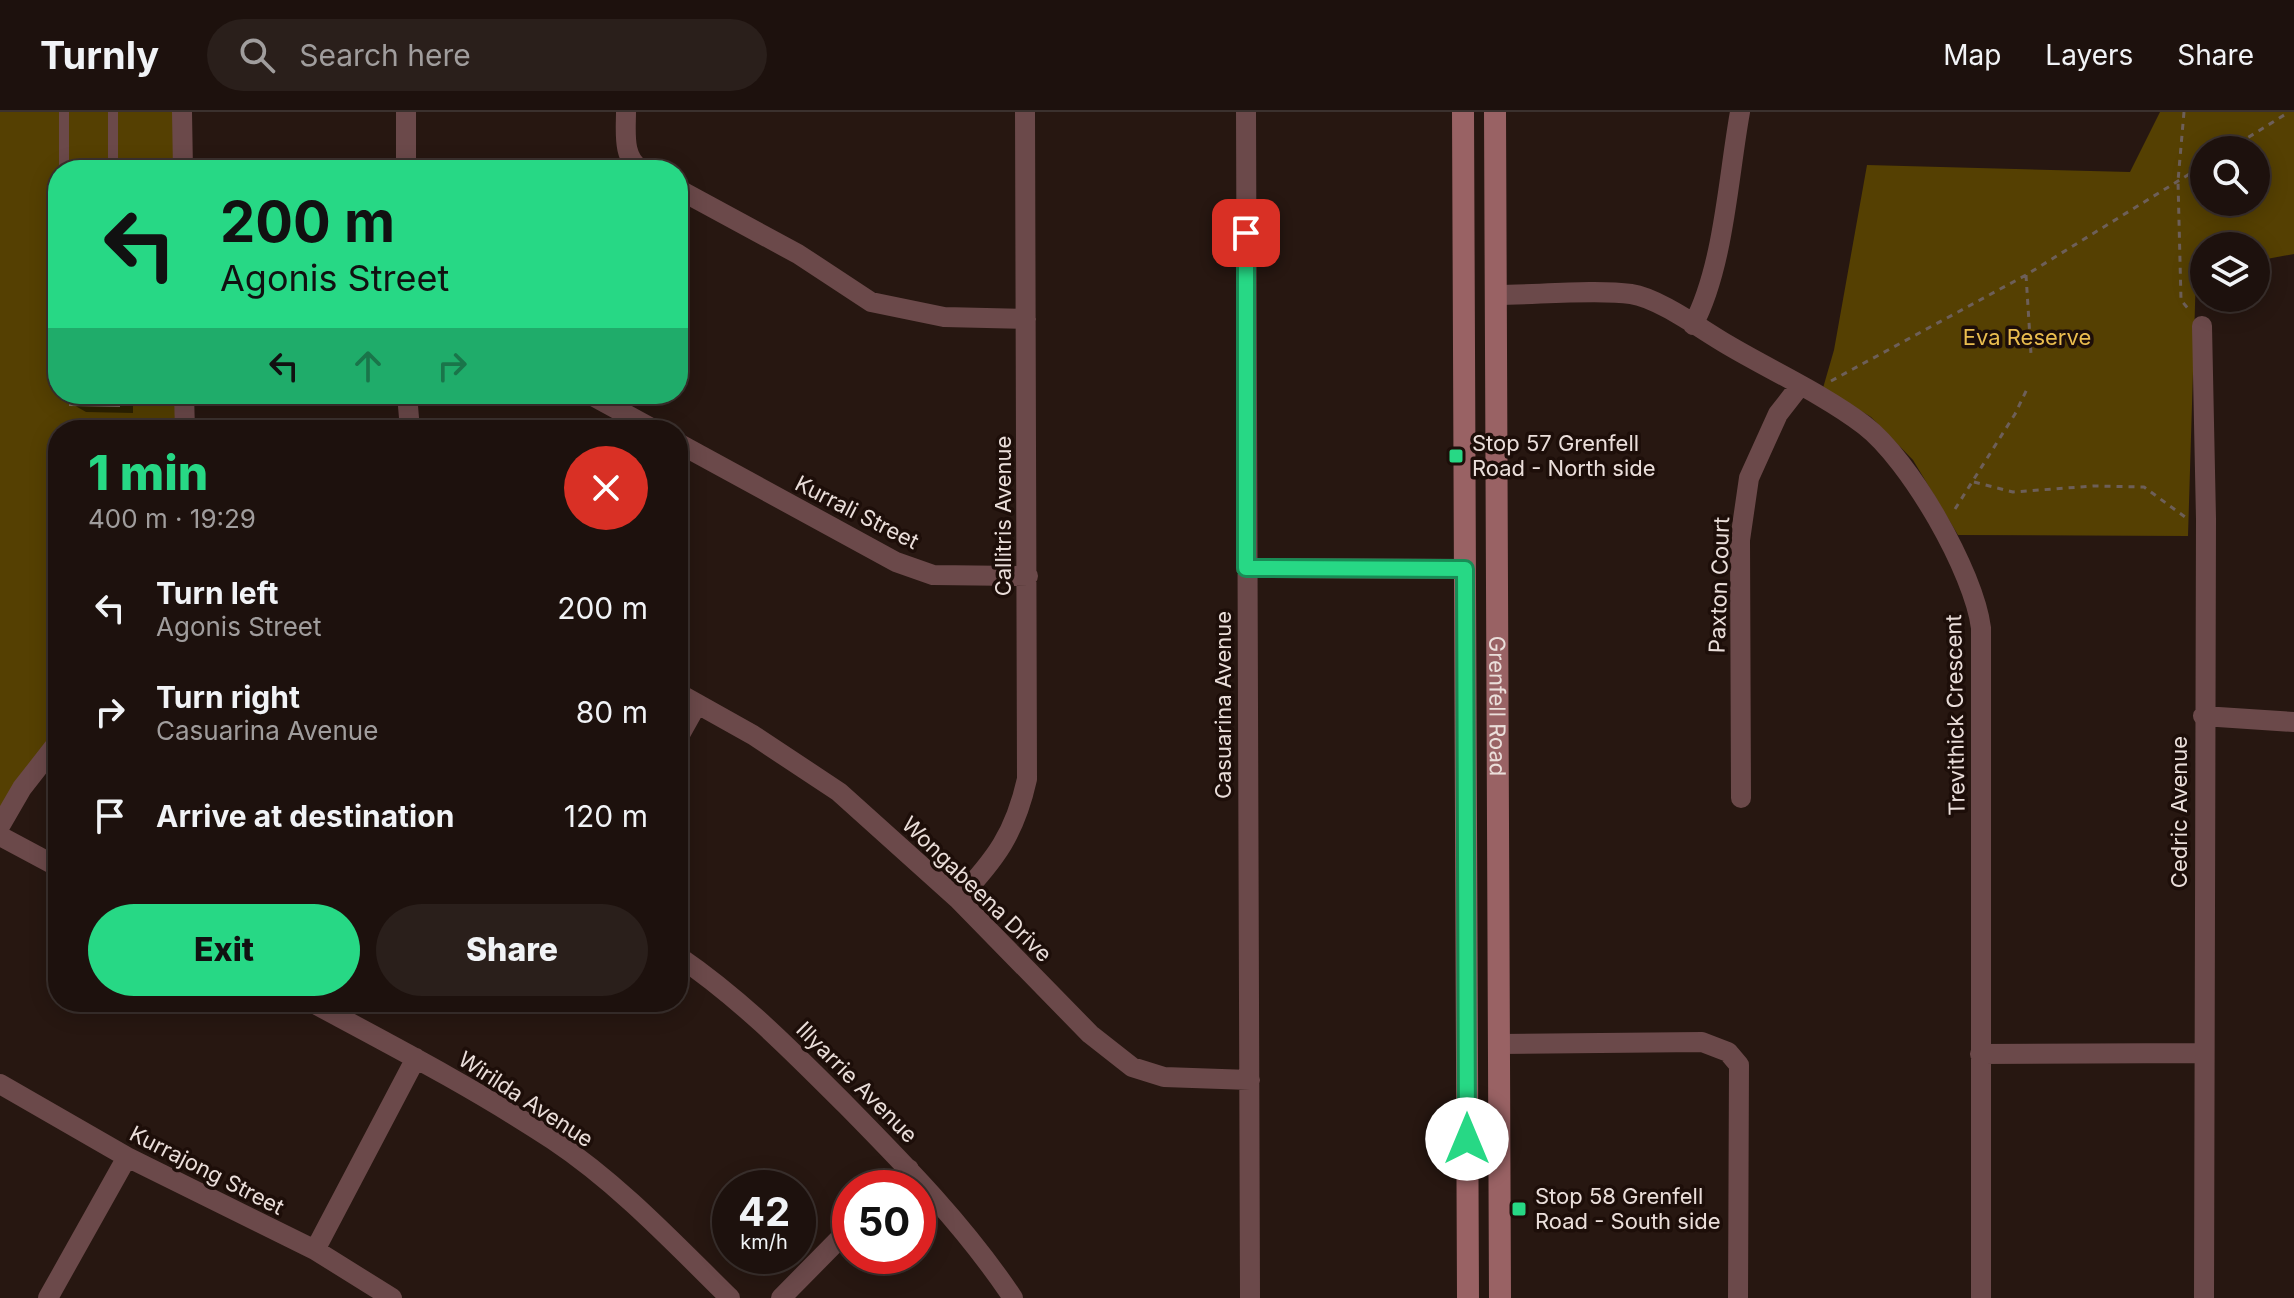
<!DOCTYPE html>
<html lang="en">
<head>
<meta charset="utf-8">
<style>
	body { margin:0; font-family:Inter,sans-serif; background:#2a1f1b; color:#f1f3f6; height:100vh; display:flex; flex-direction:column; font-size:30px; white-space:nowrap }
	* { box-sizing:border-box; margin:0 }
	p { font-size:26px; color:#a09d9d }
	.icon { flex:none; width:44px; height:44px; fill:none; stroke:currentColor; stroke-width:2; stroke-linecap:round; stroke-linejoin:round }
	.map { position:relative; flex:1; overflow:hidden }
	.side { position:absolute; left:48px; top:308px; width:640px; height:592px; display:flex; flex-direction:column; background:#1d110d; border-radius:32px; box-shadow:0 4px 20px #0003,0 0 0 2px #3b312e }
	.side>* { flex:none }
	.guide { position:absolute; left:48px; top:48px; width:640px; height:244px; border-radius:32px; box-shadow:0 4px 20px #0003,0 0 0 2px #3b312e; background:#27d885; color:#111; overflow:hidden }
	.controls { position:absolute; left:2190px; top:24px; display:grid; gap:16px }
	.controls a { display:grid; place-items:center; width:80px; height:80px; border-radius:50%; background:#1d110d; box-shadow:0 4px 20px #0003,0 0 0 2px #3b312e; font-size:40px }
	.speed { position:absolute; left:712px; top:1058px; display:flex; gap:16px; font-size:40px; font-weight:700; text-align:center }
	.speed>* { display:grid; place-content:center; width:104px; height:104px; border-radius:50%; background:#1d110d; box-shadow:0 4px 20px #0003,0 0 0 2px #3b312e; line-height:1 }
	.speed small { font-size:20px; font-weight:400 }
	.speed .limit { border:12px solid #d22; background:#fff; color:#111 }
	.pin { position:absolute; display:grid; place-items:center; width:68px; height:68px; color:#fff; margin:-34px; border-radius:16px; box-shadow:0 4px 12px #0006 }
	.me { position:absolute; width:88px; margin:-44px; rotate:0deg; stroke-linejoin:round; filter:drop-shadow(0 0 6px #0008) }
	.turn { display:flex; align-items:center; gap:28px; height:168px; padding:0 40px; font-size:36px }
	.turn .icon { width:104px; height:104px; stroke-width:2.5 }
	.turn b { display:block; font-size:56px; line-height:68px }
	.lanes { display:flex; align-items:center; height:76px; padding:0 40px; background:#0003; justify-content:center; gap:40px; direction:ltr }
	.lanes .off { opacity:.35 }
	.round { display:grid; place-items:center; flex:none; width:84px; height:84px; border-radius:42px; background:#2a1f1b }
	.overview { display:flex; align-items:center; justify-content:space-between; height:136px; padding:0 40px }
	h1 { font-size:48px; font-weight:800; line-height:60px; color:#27d885 }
	.cta { display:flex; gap:16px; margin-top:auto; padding:16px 40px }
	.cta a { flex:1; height:92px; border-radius:48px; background:#27d885; color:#111; font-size:32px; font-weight:800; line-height:92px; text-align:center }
	.cta a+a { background:#2a1f1b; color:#f1f3f6 }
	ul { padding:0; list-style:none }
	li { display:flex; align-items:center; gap:24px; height:104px; padding:0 40px }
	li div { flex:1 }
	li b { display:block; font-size:30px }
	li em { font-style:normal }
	header { display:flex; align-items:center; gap:48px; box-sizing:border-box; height:112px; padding:0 40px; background:#1d110d; border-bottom:2px solid #3b312e }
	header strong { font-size:38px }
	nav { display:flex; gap:44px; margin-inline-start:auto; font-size:28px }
	.search { width:560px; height:72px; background:#2a1f1b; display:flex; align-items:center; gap:20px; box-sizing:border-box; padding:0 28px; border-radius:44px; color:#a09d9d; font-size:30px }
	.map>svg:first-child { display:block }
	.green { fill:#554002; fill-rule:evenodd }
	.shadow { fill:#0007 }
	.building { fill:#6b4010; stroke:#79695c; stroke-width:2 }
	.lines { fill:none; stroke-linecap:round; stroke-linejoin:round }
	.path { stroke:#6d5f59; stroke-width:3; stroke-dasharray:6 6; stroke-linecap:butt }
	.service { stroke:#6b494a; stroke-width:10 }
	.minor { stroke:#6b494a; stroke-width:20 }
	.secondary { stroke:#996264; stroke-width:22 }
	.route-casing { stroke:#198c56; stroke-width:20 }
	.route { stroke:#27d885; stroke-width:14 }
	.poi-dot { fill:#27d885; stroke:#1d0e09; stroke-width:3 }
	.labels { text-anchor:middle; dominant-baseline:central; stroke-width:7; stroke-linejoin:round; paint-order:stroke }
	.park-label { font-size:22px; fill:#eabd4f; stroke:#1d0e09 }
	.poi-label { font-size:22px; fill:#eadeda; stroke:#1d0e09; text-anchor:start }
	.street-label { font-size:22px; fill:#eadeda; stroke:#1d0e09 }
</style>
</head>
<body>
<header>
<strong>Turnly</strong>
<div class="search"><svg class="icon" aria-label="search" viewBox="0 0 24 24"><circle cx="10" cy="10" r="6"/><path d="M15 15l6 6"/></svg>Search here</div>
<nav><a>Map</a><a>Layers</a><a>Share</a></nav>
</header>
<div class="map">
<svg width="2294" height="1186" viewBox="0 0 2294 1186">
	<rect width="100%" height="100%" fill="#271711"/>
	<!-- green -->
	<path class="green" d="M0 0H182L183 58H58V282H184L185 318H58V630L0 715Z
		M2160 0H2294V142L2256 149V134H2204V159L2196 161 2188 424 1958 423 1913 348 1871 305 1823 276 1834 238 1867 53 2130 60ZM2204 38H2256V90H2204Z"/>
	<!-- shadow -->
	<path class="shadow" d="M72 282H133V301L86 300 72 292Z"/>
	<!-- building -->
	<path class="building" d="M70 282H119V294L70 293Z"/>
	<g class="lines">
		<!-- path -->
		<path class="path" d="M2184 0 2178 69 2181 188 2190 199
			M2228 38 2289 0
			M2026 163 2031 242
			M1831 269 2026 163 2204 53
			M1974 370 2013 380 2093 374 2144 375 2185 405
			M1955 397 2015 302 2028 275"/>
		<!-- service -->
		<path class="service" d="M64 58V0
			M113 58V0"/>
		<!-- minor -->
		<path class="minor" d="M182 0 183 58
			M406 0V58
			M626 0C626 20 622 47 642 58
			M1246 0 1250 1186
			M678 77 798 142 871 190 944 205 1026 207
			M1497 183C1534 183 1596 177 1631 182 1659 186 1702 218 1728 233 1772 259 1823 282 1864 313 1910 348 1974 460 1981 516V1186
			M1693 213C1724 154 1728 66 1740 0
			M2202 214 2206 407 2204 1186
			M184 282 185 318
			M407 282 410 318
			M589 282 655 318
			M678 331 896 450 933 463 1028 464
			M1246 456 1465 457
			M678 581 753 623 839 680 958 787 1090 922 1132 955 1164 965 1250 968
			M2203 604 2294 610
			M678 626 697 592
			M1741 686 1740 428 1749 366 1778 302 1799 275
			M0 714 22 676 58 630
			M0 724 58 755
			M958 787C996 747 1015 721 1027 667L1025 0
			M678 844C741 887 792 939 846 993 906 1054 965 1114 1013 1186
			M311 890C393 934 476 977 553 1028 619 1072 674 1131 730 1186
			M1500 932 1702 930 1728 940 1739 953 1738 1186
			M1980 942 2203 941
			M0 972 127 1045 315 1138 392 1186
			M890 1076 909 1057
			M315 1138 416 946
			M48 1186 127 1045
			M781 1186 850 1116"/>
		<!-- secondary -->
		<g class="secondary">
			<path d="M1463 0 1468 1186"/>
			<path id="s1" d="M1495 0 1500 1186"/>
		</g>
	</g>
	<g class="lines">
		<defs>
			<path id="route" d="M1246 121V456L1465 457 1467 1027"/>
		</defs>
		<!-- route casing -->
		<use href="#route" class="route-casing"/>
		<!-- route -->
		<use href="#route" class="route"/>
	</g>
	<!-- markers -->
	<g class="poi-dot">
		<rect x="1448" y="336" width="16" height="16" rx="4"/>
		<rect x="1511" y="1089" width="16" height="16" rx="4"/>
	</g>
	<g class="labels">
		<!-- park labels -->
		<g class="park-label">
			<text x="2027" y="225">Eva Reserve</text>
		</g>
		<!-- poi labels -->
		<g class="poi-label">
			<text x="1472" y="331">Stop 57 Grenfell<tspan x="1472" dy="25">Road - North side</tspan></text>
			<text x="1535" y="1084">Stop 58 Grenfell<tspan x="1535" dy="25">Road - South side</tspan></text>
		</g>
		<!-- street labels -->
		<g class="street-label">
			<text transform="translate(857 400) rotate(27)">Kurrali Street</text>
			<text transform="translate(1003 404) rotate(-90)">Callitris Avenue</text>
			<text transform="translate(1719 473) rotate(-88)">Paxton Court</text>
			<text transform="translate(1223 593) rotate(-90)">Casuarina Avenue</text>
			<text stroke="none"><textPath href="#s1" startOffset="594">Grenfell Road</textPath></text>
			<text transform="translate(1955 603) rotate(-91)">Trevithick Crescent</text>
			<text transform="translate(2179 700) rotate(-90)">Cedric Avenue</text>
			<text transform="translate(977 777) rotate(44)">Wongabeena Drive</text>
			<text transform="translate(857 970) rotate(45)">Illyarrie Avenue</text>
			<text transform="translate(526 987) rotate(33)">Wirilda Avenue</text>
			<text transform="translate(207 1058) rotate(27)">Kurrajong Street</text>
		</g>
	</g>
</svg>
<div class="controls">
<a><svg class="icon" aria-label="search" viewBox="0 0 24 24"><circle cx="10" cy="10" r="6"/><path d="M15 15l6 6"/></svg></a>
<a><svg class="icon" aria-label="layers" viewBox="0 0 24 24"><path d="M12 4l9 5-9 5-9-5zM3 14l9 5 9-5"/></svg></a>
</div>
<div class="speed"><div>42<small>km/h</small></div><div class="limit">50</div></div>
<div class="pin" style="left:1246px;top:121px;background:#d93025"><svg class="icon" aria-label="arrive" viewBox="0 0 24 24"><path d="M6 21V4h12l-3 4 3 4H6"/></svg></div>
<svg class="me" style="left:1467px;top:1027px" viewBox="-20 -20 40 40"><circle r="19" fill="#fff"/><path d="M0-13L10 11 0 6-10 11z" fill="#27d885"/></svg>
<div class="guide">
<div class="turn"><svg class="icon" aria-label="left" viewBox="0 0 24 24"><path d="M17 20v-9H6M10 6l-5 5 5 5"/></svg><div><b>200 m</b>Agonis Street</div></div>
<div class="lanes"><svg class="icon" aria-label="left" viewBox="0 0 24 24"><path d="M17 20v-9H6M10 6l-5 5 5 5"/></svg><svg class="icon off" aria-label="ahead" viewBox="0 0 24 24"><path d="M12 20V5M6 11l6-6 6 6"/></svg><svg class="icon off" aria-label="right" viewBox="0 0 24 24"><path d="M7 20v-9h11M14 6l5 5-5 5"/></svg></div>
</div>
<section class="side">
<div class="overview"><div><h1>1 min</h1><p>400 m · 19:29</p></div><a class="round" style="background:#d93025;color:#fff"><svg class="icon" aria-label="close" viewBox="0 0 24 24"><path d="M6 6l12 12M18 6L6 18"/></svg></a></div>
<ul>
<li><svg class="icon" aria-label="left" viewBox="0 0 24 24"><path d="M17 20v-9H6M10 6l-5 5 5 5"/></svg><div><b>Turn left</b><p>Agonis Street</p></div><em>200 m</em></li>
<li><svg class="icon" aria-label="right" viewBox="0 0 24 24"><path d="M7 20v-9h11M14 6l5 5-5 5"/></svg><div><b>Turn right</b><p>Casuarina Avenue</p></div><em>80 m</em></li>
<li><svg class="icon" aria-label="arrive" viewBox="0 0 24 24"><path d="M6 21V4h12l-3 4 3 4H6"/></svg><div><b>Arrive at destination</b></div><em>120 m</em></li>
</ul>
<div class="cta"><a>Exit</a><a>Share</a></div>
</section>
</div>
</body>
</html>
